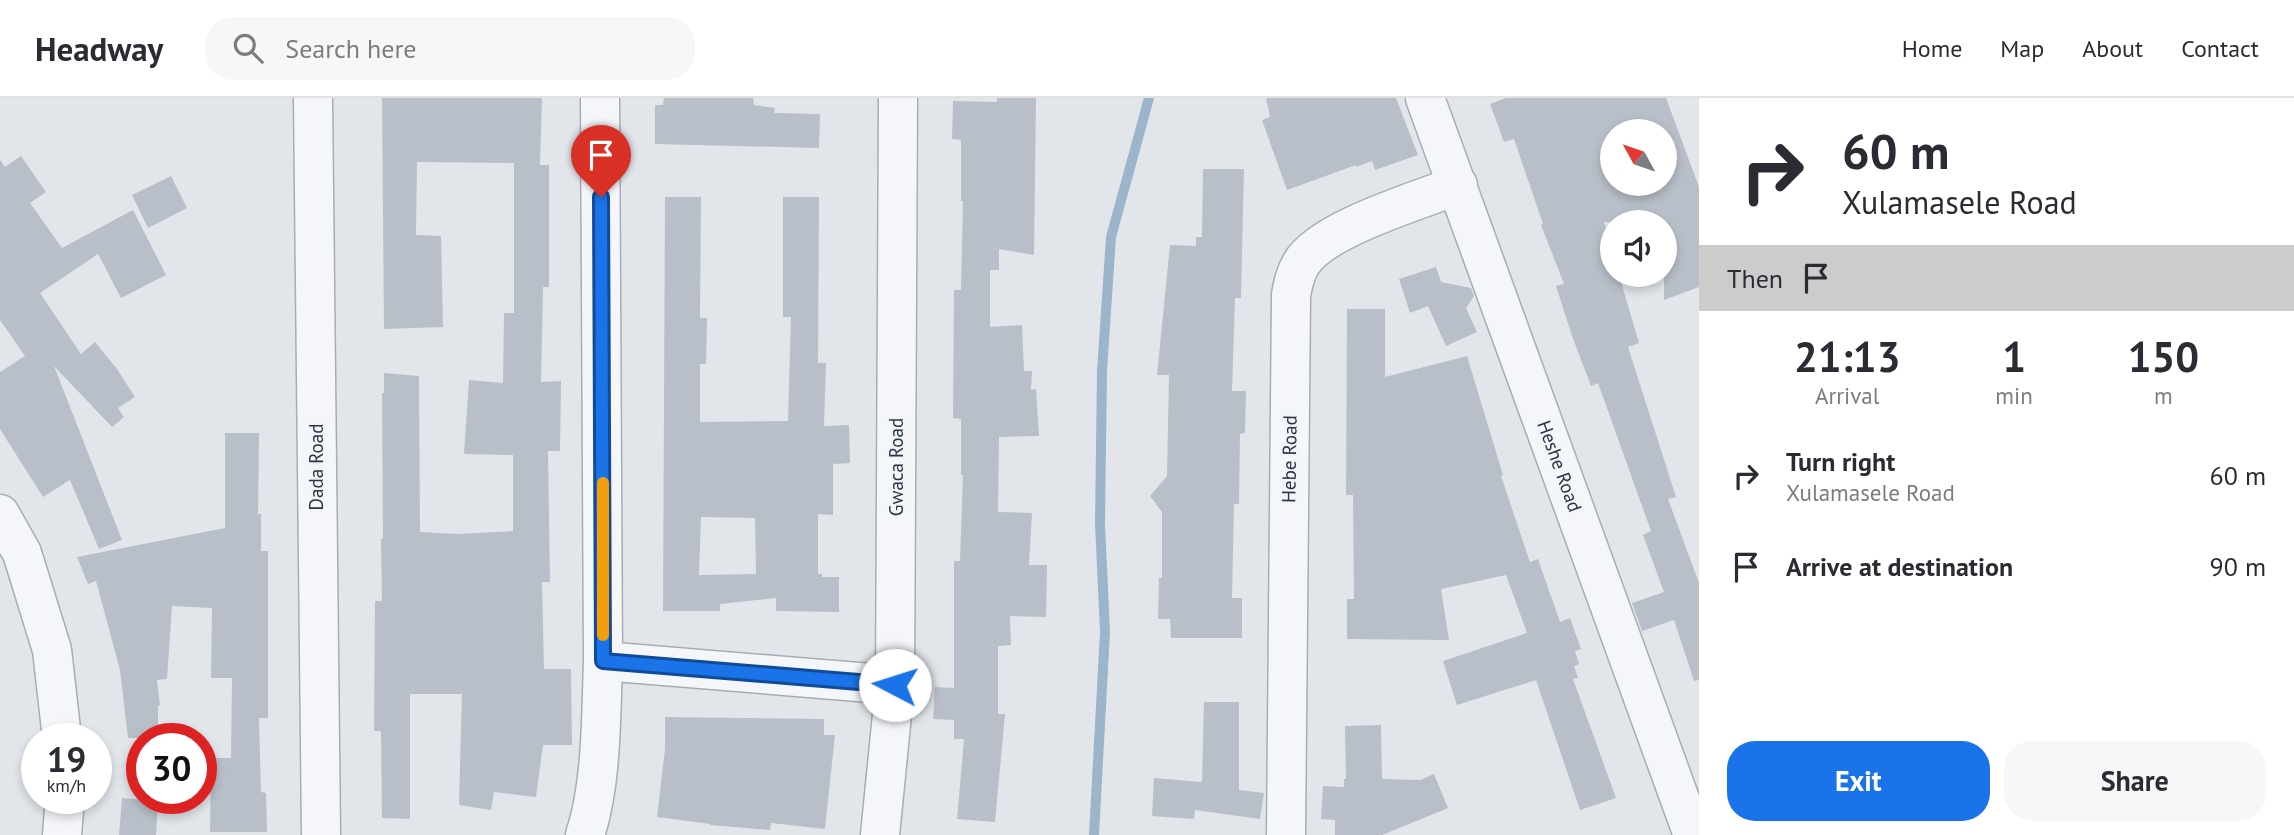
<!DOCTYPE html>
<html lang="en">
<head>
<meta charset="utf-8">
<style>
	body { margin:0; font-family:"PT Sans",sans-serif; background:#f7f7f7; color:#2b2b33; height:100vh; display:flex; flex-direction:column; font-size:26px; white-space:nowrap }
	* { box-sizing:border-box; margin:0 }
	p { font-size:23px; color:#7c7c81 }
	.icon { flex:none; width:38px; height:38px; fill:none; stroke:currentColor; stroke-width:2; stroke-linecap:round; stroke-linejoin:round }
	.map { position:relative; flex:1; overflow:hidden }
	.drawer { display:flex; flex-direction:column; background:#fff; width:595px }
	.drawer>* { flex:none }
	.banner { background:#fff; color:#2b2b33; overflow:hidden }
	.needle { width:46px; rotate:310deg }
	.controls { position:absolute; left:1600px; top:21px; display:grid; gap:14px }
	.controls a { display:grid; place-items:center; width:77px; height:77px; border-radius:50%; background:#fff; box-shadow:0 4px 10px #0003; font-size:35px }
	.speed { position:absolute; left:21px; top:625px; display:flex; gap:14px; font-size:35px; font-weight:700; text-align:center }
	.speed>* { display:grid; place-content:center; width:91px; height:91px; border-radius:50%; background:#fff; box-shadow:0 4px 10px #0003; line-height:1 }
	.speed small { font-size:18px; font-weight:400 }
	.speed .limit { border:10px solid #d22; background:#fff; color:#111 }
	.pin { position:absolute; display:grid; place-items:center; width:60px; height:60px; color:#fff; margin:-72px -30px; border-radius:50% 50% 50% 0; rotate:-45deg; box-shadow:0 0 7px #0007 }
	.pin .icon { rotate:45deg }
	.me { position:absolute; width:77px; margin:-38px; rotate:275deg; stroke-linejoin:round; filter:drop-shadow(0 0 5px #0008) }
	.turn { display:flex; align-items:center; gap:24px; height:147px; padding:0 28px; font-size:32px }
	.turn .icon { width:91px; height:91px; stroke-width:2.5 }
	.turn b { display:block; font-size:49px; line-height:60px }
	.then { display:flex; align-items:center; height:66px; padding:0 28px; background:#0003; gap:14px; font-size:26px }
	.eta { display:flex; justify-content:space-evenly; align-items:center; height:119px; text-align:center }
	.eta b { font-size:42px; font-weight:700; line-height:49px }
	.action { display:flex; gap:14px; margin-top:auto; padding:14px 28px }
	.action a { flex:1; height:80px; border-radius:28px; background:#1a73e8; color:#fff; font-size:28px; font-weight:700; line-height:80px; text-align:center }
	.action a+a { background:#f7f7f7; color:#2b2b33 }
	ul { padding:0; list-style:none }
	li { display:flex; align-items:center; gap:21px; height:91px; padding:0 28px }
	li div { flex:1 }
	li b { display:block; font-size:26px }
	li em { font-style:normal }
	header { display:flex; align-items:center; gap:42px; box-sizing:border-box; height:98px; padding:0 35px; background:#fff; border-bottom:2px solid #e1e1e2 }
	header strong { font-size:33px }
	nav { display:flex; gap:38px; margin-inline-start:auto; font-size:24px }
	.search { width:490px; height:63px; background:#f7f7f7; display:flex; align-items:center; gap:18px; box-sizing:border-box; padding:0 24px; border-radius:28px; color:#7c7c81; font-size:26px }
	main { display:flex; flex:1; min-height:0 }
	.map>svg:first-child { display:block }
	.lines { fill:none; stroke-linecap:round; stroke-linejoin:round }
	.stream { stroke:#9cb5cb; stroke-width:10 }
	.building { fill:#b9bfc8; fill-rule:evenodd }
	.minor-casing { stroke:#a7adb5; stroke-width:41 }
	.minor { stroke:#f5f6f9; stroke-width:38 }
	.route-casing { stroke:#114b97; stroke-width:18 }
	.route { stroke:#1a73e8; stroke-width:12 }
	.slow { stroke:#f59e0b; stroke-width:12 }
	.labels { text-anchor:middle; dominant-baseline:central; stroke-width:5; stroke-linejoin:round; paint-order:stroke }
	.street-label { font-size:19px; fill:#2a3443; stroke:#f2f5f8 }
</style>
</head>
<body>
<header>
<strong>Headway</strong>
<div class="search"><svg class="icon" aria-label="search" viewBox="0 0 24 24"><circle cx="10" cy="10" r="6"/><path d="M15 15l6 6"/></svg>Search here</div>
<nav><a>Home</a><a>Map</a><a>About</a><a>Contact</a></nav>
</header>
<main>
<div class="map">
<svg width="1699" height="737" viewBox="0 0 1699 737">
	<rect width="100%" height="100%" fill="#e2e6eb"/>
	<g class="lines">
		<!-- stream -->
		<path class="stream" d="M1094 737 1105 534 1100 425 1102 273 1111 139 1149 0"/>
	</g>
	<!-- building -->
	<path class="building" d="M382 0H542L540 67H549V189H543L541 284 561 283 560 353H548L550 484H542L544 571H571L572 647H543L536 699 494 694 491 712 459 707 462 596H410V721L382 720 381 633H374L375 503H382L381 441H383L382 295H384V275L419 278 420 434 458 436 513 433V357L464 356 469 282 503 285 504 215H514V65L417 64 416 137 441 138 443 229 384 231Z
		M664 0H753L754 7 775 10 774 15 820 16 819 50 655 46V7H663Z
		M997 0H1036L1034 157 999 151V172H990V229L1022 227 1024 273H1032L1031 292 1036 291 1039 338 999 339 998 414 1032 415 1029 467H1047L1046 519 1010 518 1011 547 998 548V616H1005L995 724 957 721 964 641H954V622L933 621 935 589 954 590V463H960L963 377H961V321L953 320 954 192H961L963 103H961V42L952 41 953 3 997 4Z
		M1266 0H1396L1418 57 1375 72 1372 63 1356 69V67L1287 92 1262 22 1270 19Z
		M1506 0H1666L1699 89V189L1664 202V124H1604L1612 151V177H1619L1639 245 1628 249 1676 399 1668 401 1699 485V582L1694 583 1674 522 1642 533 1632 505 1664 494 1643 437 1651 433 1598 285 1591 288 1572 238 1556 188 1564 186 1541 127 1543 126 1514 41 1504 44 1490 6ZM1612 33H1664V86H1612Z
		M21 58 46 94 30 105 62 150 133 112 166 177 121 200 98 156 40 195 81 256 95 244 117 271 135 299 118 310 124 319 112 329 54 268 122 442 99 451 70 382 43 399 0 331V274L25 258 0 222V62L5 69Z
		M1203 71H1244L1241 200H1235L1232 293H1246L1245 335 1240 336 1239 406H1234L1232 500H1242V540H1171L1170 521H1158L1159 480H1162V414L1150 398 1167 378 1169 277H1157L1170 147 1196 148V139H1202Z
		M171 78 187 110 148 130 132 97Z
		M665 99H701L700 220H707L706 266H700V324L788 323 791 219H783V99H819L818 265H826L824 328 849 327 850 365 833 366V417L818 416V476H822V479H839V514L776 513V500L720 506V513H663ZM701 419 755 420 756 476 699 477Z
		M1436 169 1441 184 1471 190 1474 198 1466 210 1477 234 1446 248 1428 208 1410 215 1399 181Z
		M1347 211H1385V279L1467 258 1503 377 1501 378 1530 464 1538 461 1560 524 1570 520 1581 551 1575 553 1579 566 1574 568 1578 580 1573 581 1616 700 1580 712 1536 582 1457 607 1443 563 1527 535 1506 477 1441 491 1449 542 1347 541V501H1354L1353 397H1346Z
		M225 335H259L258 416H261V453H268V620H259L261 694 266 695 267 734H210L211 660H231L232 580H211L212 510 172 508 167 581 157 582 160 607 158 608V640H128L120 572 96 483 88 486 77 459 225 430Z
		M1204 604H1239V692L1264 695 1260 721 1195 712 1194 721 1152 718 1154 680 1202 684Z
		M665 619 824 621V637H835L825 731 771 725 770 732 710 727V726L657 719 665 651Z
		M1381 627 1382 681 1420 682 1434 676 1448 710 1382 737H1335V722L1321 721 1323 688 1344 689V681H1346L1345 628Z
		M122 700 158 703 156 737H119Z"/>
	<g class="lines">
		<defs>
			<path id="minor" d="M313 0 321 737
				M1425 0 1693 737
				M0 416 22 455 52 552 62 640
				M603 563 895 587
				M62 737 65 700
				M585 737C602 686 601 617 603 563L600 0
				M880 737 895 587 898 0
				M1286 737 1291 197C1293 186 1295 176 1301 166 1321 131 1418 103 1458 87"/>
		</defs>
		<!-- minor casing -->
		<use href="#minor" class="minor-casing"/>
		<!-- minor -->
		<use href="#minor" class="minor"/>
	</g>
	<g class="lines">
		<defs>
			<path id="route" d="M601 99 603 563 895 587"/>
		</defs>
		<!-- route casing -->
		<use href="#route" class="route-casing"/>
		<!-- route -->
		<use href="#route" class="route"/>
		<!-- slow -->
		<path class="slow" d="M603 385V537"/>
	</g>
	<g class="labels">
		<!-- street labels -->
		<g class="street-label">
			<text transform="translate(1289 361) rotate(-89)">Hebe Road</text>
			<text transform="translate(1560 368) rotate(70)">Heshe Road</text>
			<text transform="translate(316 369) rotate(-90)">Dada Road</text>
			<text transform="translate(896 369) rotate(-90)">Gwaca Road</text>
		</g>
	</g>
</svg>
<div class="controls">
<a><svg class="needle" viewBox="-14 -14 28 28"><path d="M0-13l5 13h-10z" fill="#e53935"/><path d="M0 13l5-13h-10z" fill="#7c7c81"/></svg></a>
<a><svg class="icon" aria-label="sound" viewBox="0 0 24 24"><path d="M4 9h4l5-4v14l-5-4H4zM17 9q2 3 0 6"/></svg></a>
</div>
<div class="speed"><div>19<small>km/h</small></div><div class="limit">30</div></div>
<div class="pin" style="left:601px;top:99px;background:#d93025"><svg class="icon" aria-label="arrive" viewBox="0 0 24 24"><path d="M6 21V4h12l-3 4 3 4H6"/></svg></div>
<svg class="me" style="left:895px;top:587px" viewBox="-20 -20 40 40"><circle r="19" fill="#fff"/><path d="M0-13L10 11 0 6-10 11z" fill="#1a73e8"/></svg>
</div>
<section class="drawer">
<div class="banner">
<div class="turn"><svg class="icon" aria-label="right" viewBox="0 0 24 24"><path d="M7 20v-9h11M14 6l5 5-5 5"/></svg><div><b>60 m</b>Xulamasele Road</div></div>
<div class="then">Then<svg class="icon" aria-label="arrive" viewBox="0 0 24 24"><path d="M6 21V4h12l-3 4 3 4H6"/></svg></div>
</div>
<div class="eta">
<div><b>21:13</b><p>Arrival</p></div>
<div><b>1</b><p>min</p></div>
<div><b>150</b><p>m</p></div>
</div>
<ul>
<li><svg class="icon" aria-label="right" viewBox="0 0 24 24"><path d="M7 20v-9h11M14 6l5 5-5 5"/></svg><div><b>Turn right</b><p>Xulamasele Road</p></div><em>60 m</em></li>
<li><svg class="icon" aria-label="arrive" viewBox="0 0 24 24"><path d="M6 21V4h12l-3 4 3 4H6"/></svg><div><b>Arrive at destination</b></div><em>90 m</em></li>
</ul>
<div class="action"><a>Exit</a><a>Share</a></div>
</section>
</main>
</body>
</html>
